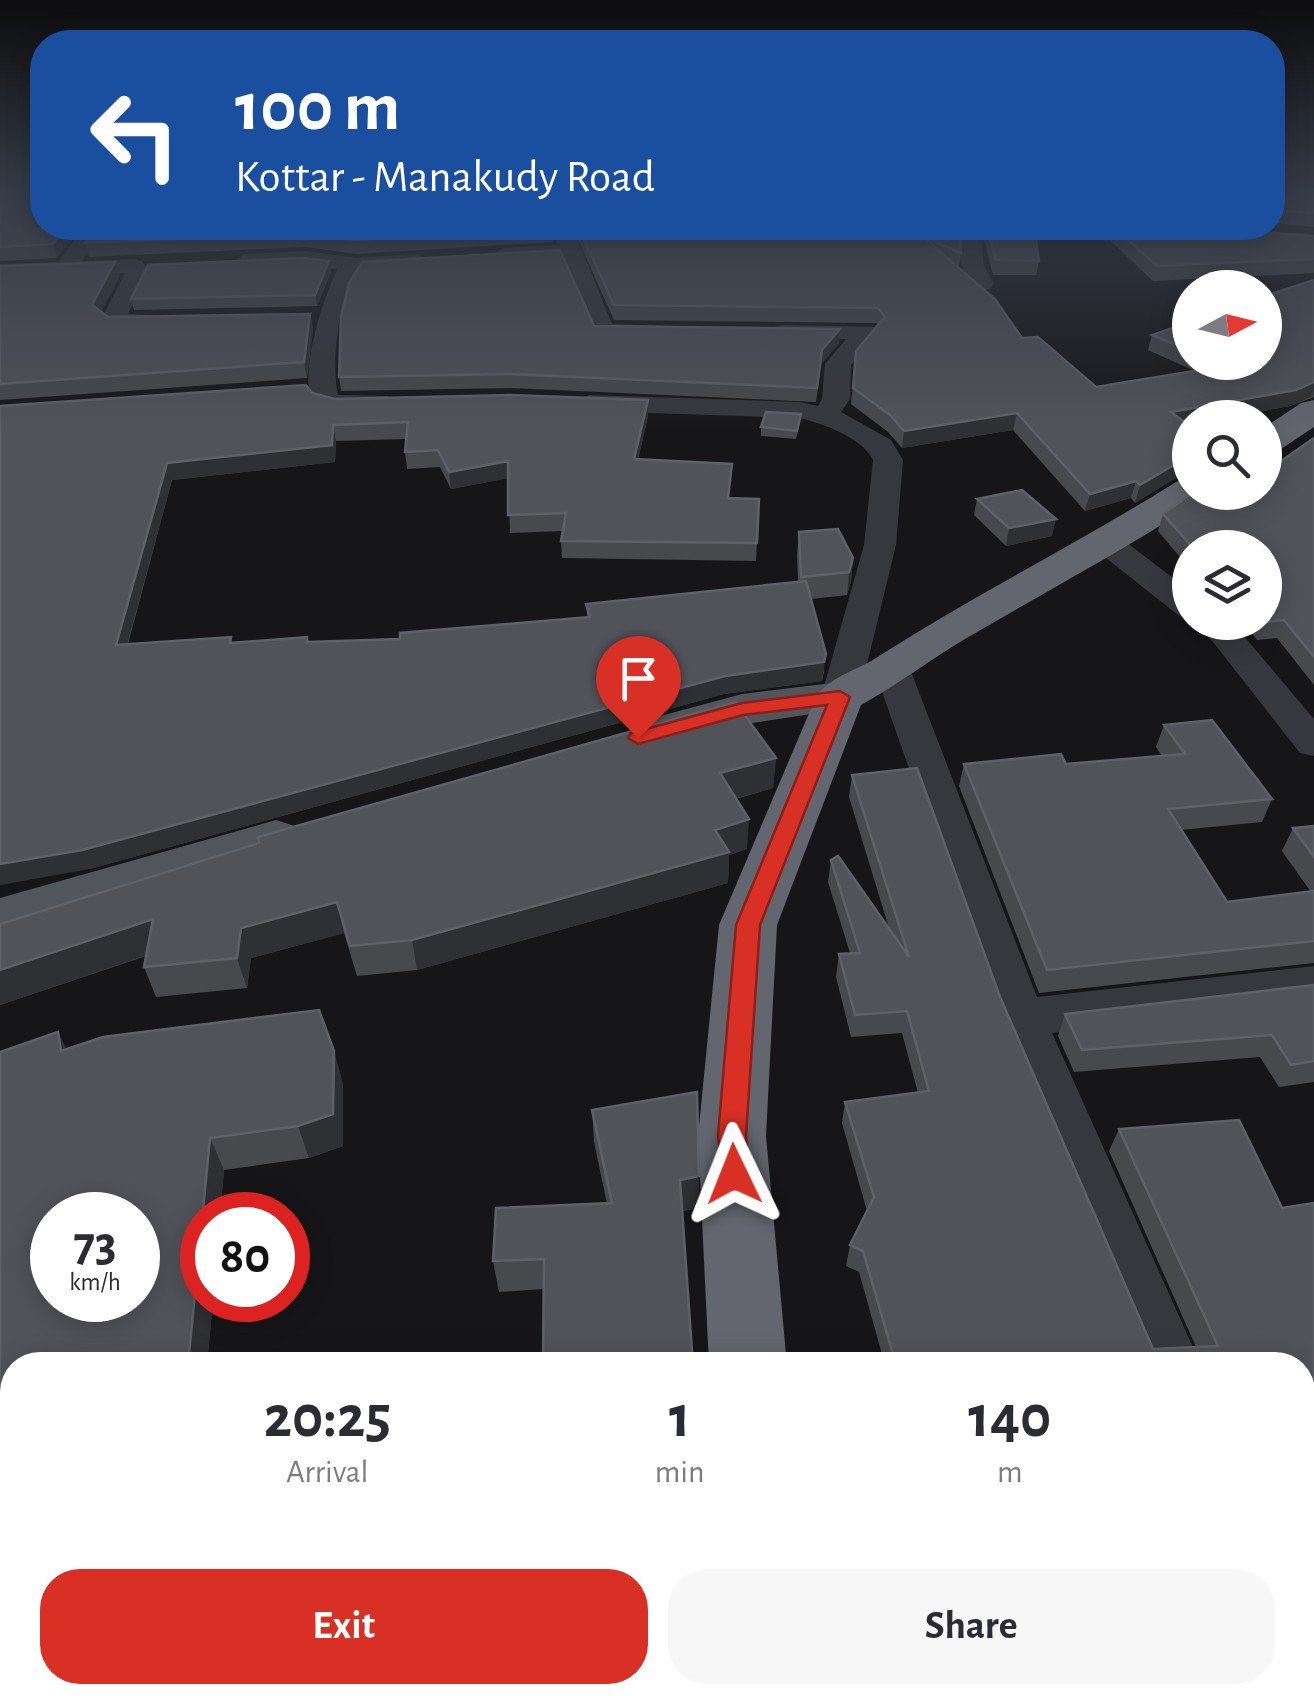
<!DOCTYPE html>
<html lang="en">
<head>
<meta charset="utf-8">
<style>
	body { margin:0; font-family:"Alegreya Sans",sans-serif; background:#f7f7f7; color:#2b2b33; height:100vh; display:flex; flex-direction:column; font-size:38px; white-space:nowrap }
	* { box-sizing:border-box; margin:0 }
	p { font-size:32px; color:#7c7c81 }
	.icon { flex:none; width:55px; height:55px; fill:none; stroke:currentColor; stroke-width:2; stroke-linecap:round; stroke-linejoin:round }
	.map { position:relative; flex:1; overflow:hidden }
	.panel { position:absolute; left:0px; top:1352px; width:1315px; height:352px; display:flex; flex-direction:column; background:#fff; border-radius:40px 40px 0 0; box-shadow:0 5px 25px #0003 }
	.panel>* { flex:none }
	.banner { position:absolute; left:30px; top:30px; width:1255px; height:210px; border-radius:40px; box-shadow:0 5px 25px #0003; background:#1a4fa0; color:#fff; overflow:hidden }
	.needle { width:65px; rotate:83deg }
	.buttons { position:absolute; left:1172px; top:270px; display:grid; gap:20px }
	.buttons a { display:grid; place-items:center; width:110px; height:110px; border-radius:50%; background:#fff; box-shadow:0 5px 25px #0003; font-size:50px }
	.speed { position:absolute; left:30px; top:1192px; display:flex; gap:20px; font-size:50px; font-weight:700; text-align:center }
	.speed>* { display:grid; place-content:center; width:130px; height:130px; border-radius:50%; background:#fff; box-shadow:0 5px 25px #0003; line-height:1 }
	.speed small { font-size:25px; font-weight:400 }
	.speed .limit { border:15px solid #d22; background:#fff; color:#111 }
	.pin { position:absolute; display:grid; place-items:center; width:85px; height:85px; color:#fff; margin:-102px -42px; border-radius:50% 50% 50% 0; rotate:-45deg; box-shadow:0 0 10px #0007 }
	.pin .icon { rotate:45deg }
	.me { position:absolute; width:110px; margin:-55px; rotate:358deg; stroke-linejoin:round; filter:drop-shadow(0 0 8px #0008) }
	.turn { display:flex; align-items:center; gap:35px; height:210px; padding:0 40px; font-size:45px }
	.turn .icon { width:130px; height:130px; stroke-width:2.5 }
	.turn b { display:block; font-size:70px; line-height:85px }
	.eta { display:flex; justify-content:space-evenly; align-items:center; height:170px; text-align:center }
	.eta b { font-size:60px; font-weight:700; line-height:70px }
	.action { display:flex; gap:20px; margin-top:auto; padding:20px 40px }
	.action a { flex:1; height:115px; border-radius:40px; background:#d93025; color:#fff; font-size:40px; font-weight:700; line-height:115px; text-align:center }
	.action a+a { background:#f7f7f7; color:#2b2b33 }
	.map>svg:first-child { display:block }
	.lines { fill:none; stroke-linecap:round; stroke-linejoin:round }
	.minor { fill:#37383d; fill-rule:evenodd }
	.major { fill:#53555c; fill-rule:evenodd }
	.highway { fill:#63666e; fill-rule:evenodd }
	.wall { fill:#47494d }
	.shaded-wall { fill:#2f3033 }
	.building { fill:#525359; stroke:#5f6168; stroke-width:2.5; fill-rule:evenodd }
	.route { fill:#d93025; stroke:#8d1f18; stroke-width:2.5 }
</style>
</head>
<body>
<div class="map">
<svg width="1314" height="1703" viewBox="0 0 1314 1703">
	<rect width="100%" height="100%" fill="#161618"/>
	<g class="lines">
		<!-- minor -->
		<path class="minor" d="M82 228H103L82 261 134 259 142 261 148 271 128 314 175 316 178 321 175 326 103 327 100 322 125 273 0 278V264L59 262Z
			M552 228H573L612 324 666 326 669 331 666 336H594L563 258 503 262 492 255 503 248 558 245Z
			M959 228H980L984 266 994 284 990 289 982 291C958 284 960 248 959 228Z
			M306 251 356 258 417 254 428 261 417 268 362 271C337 297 331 361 338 395L388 396 392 402 388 408C369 412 334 418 317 406 293 389 325 290 338 269 317 266 243 270 234 261L245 254Z
			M783 325 876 327 879 332 851 365 850 399 841 412 891 440 903 460 896 545 859 697 853 705 840 708 827 705 821 697 864 545 873 460C862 437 823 424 800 418L589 411 575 403 589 395 800 402 818 406 822 399 825 364 846 339 774 337 771 332 774 327Z
			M1107 533 1118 536 1190 591V618L1178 615 1096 550 1091 543 1096 536Z
			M1192 622H1231L1237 628 1314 719V756L1300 753 1213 642Z
			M892 658 905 661 910 669 1037 997 1314 966V1002L1052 1033 1201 1365H1141L997 1018 874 669 879 661Z
			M1314 1444V1508L1302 1511V1447Z
			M484 1692H596L592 1703H479Z"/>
		<!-- major -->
		<path class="major" d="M840 682 857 687 864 697 857 707 746 724 671 745 653 740 646 729 653 718 742 694Z
			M276 820 295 826 303 839 295 852 0 940V898Z"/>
		<!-- highway -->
		<path class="highway" d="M1314 400V427L1278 451 1265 454V427L1301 403Z
			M1190 478V492H1208L1204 498C1126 549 1045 592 965 639 930 660 897 685 861 705L777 925 766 1136 787 1365H709L698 1136 719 925 816 697C830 676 859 670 879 656 976 594 1079 543 1176 482Z
			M727 1692H819L820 1703H728Z"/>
	</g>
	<!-- wall -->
	<path class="wall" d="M1272 192H1314V227L1272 223Z
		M0 203 42 228H80L57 258 0 261Z
		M94 228H552L553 242 356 254 306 247 89 257 85 243Z
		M573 228H960L961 253 959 268 1022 338 1096 387 1195 371 1148 350 1152 335 1190 322V362H1265L1314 280V397L1290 406 1188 425 1190 426V475L1174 479 1135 503 1131 498 1085 511 1013 430 902 448 888 432 851 404 856 351 878 325 876 323 614 320Z
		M981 228H1034L1039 261 1036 275H993Z
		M1097 228H1202L1314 236V273L1153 281Z
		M329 261 331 272 317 306 134 310 131 299Z
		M115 262 119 277 101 312 108 317 310 314 313 329 307 378 0 400V266Z
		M594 326 840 329 839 343 821 364 816 402 511 388 341 391 339 377Z
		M312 393 335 399 648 400V416L638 460 729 498 759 499 756 561 562 558 561 541 563 531 510 533 508 478 451 489 440 467 407 469 405 452 406 439 336 441 335 462 172 480 128 644 231 637 232 643 307 637 309 642 400 639 587 617 586 604 798 582 797 555 799 532 853 558 851 581 847 595 811 599 824 672 822 681 724 694 90 869 0 406Z
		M800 422 796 439 761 436V427Z
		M1314 438V685L1277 638 1257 640 1243 622H1265V548H1190V569L1158 531 1163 514 1277 464Z
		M977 499 1052 536 1006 546 974 515Z
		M1164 725 1272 799 1262 822 1181 830 1227 902 1311 892 1282 851 1293 828 1314 826V963L1039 993 959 786 964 764H1066L1162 756 1156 747Z
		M776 758 773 788 736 799 747 849 729 855 728 883 417 970 357 976 344 933 251 958 247 988 156 997 144 967 146 956 0 1005V924Z
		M852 775 1000 997 1153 1349 1196 1347 1109 1151 1119 1129 1282 1208 1314 1203V1441H1309L1305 1433H1302V1365H885L859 1272 846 1266 850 1245 867 1211 842 1123 845 1102 918 1093 902 1033 851 1037 836 977 839 954 850 953 828 882 831 860 889 928 849 797Z
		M1314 985V1082L1279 1087 1260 1057 1074 1072 1058 1036 1065 1014Z
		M67 1049 343 1083V1146L309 1158 224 1170 220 1215H202V1300H213L207 1365 12 1692H363L308 1703H0V1052Z
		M592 1110 699 1176 698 1208 683 1211 544 1289 499 1292 493 1261 607 1204 594 1142Z
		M970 1692 1198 1693 1202 1703H973Z
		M1243 1692H1302L1314 1703H1248Z"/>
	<!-- shaded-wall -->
	<path class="shaded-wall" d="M65 228H80L57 258 53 244Z
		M329 261 331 272 317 306 315 295Z
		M115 262 119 277 97 320 92 305Z
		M310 314 313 329 307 378 304 362Z
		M840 329 839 343 821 364 816 402 822 350Z
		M1314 382 1313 396 1290 406 1228 418H1190V425L1166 429 1171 412Z
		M648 400V416L634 476V459Z
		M1017 413 1013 430 902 448 904 431Z
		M333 425 336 441 335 462 172 480 122 663 116 645 167 463Z
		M1190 460V475L1174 479 1135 503 1140 485 1179 462Z
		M508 461 510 478 451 489 449 472Z
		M1136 481 1131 498 1085 511 1090 494Z
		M1056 519 1052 536 1006 546 1009 528Z
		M853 558 851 581 847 595 849 572Z
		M826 654 822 681 724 694 90 869 0 885V864L725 676Z
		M776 758 773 788 719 803 720 773Z
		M749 819 747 849 729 855 728 883 417 970 412 940Z
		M337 902 344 933 251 958 247 988 237 958 241 928Z
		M153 919 165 949 0 1005V970Z
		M58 1032 75 1065 61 1051Z
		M334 1051 343 1083V1146L309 1158 298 1126Z
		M210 1138 224 1170 220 1215H203Z
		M699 1176 698 1208 680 1211V1180Z
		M202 1220V1300H213L207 1365H188Z"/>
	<!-- building -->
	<path class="building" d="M7 192H42V228H65L53 244 0 247V203Z
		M1272 192H1314V213L1272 210Z
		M94 228H552L354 240 303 233 85 243Z
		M579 228H960L961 253 923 237 995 299 1022 338 1038 337 1096 387 1225 366 1217 362H1265V296L1314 280V382L1296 390 1171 412 1190 426V460L1179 462 1140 485 1136 481 1090 494 1017 413 904 431 890 415 853 388 856 351 885 317 878 308 614 305Z
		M987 228H1034L1039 261 996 260Z
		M1115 228H1202L1314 236V259L1157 266Z
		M560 250 594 326 840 329 822 350 817 388 510 374 339 377 341 317 349 283 362 262Z
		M304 258 329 261 315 295 131 299 148 265Z
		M115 262 92 305 108 317 310 314 304 362 0 384V266Z
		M1190 322V351L1152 335Z
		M306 385 312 393 335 399 510 395 648 400 634 459 732 464 728 498 759 499 757 543 561 541 566 513 508 515V461L449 472 438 450 405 452 408 422 333 425 332 445 167 463 116 645 231 637 230 643 307 637V642L400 639V633L590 617 586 604 806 581 826 654 824 662 725 676 82 850 0 864V406Z
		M766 412 801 414 797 431 761 427Z
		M1314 438V657L1284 620 1265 622V548H1193L1163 514 1194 492H1265V464H1277Z
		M1022 490 1056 519 1009 528 977 499Z
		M838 529 853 558 849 572 801 577 799 532Z
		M735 702 776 758 720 773 749 819 715 830 729 852 412 940 350 946 337 902 241 928 237 958 144 967 153 919 0 970V924L259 843 258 837Z
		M1212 720 1272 799 1168 809 1227 902 1314 891V941L1047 970 964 764 1061 754 1066 764 1185 754 1164 725Z
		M917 768 1000 997 1153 1349 1218 1346 1119 1129 1239 1120 1282 1208 1314 1203V1415L1302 1417V1365H896L863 1251 850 1245 874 1197 845 1102 929 1091 907 1011 855 1015 839 954 860 953 831 860 838 856 909 957 852 775Z
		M1314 826V857L1293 828Z
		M1314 985V1061L1291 1065 1272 1035 1082 1050 1065 1014Z
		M319 1010 334 1051 333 1114 298 1126 210 1138 188 1365H12V1692H240L184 1703H28V1697L0 1702V1052L58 1032 61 1051 103 1037ZM52 1215H138V1300H52Z
		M697 1092 699 1176 680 1180 693 1365H543L544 1259 493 1261 496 1208 612 1203 592 1110Z
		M1314 1558V1703H1271L1266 1692H1302V1560Z
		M983 1692 1198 1693 1202 1703H986Z"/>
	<!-- sky -->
	<linearGradient id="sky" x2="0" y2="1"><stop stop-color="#0c0c0d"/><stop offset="0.45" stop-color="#363c48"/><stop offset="1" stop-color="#363c48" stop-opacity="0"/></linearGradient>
	<rect width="1314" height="431" fill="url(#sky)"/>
	<!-- route -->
	<path class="route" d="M840 691 850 697 760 925 746 1136 749 1174 745 1183 734 1187 724 1183 718 1136 736 925 827 705 743 715 638 744 628 738 631 733 742 703Z"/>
</svg>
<div class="buttons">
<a><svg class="needle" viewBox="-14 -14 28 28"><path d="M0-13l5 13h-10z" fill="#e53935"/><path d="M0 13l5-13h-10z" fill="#7c7c81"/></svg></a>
<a><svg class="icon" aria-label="search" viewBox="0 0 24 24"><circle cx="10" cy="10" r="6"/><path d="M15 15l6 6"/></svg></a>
<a><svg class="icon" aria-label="layers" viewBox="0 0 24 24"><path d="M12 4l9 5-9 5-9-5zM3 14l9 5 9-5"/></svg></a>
</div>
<div class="speed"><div>73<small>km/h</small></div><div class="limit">80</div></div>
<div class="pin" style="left:638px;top:738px;background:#d93025"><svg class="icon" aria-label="arrive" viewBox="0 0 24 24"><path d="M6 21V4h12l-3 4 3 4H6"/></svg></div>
<svg class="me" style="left:734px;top:1174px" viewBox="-20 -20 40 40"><path d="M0-17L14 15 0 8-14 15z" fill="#d93025" stroke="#fff" stroke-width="4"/></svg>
<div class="banner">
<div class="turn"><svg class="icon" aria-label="left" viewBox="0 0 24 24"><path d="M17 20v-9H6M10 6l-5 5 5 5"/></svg><div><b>100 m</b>Kottar - Manakudy Road</div></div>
</div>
<section class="panel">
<div class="eta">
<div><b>20:25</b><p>Arrival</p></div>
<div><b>1</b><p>min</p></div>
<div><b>140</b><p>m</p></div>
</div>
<div class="action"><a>Exit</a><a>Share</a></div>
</section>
</div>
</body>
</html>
